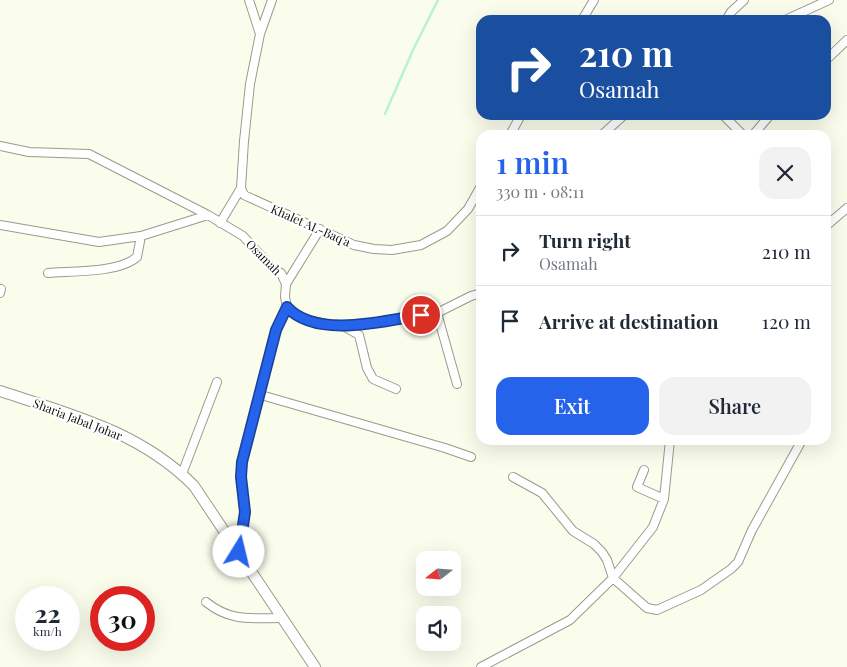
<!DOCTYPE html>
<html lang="en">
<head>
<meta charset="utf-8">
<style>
	body { margin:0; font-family:"Playfair Display",serif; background:#f2f2f3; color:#1f2937; height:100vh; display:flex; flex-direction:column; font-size:19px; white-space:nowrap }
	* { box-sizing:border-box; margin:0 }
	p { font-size:16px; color:#747a83 }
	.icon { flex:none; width:28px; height:28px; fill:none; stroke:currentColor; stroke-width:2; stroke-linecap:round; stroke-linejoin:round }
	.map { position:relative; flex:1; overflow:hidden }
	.panel { position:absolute; left:476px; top:130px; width:355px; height:315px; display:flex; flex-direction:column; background:#fff; border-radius:15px; box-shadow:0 5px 20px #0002 }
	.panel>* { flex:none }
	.top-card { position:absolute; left:476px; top:15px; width:355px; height:105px; border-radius:15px; box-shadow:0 5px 20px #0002; background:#1a4fa0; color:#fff; overflow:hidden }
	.needle { width:32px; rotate:253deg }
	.buttons { position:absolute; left:416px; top:551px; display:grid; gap:10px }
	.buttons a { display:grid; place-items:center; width:45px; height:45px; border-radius:10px; background:#fff; box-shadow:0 5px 20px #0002; font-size:25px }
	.speed { position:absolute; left:15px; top:586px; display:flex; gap:10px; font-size:25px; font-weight:700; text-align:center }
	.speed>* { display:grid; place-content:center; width:65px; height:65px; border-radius:50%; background:#fff; box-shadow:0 5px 20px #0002; line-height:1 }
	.speed small { font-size:12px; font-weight:400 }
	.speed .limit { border:8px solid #d22; background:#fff; color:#111 }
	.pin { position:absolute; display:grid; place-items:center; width:42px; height:42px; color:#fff; margin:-21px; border:2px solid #fff; border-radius:50%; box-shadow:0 1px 5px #0007 }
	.me { position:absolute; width:55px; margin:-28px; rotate:9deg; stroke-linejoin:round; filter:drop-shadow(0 0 4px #0008) }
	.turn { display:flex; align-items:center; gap:18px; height:105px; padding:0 20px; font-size:22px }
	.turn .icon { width:65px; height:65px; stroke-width:2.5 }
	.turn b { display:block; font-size:35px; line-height:42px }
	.round { display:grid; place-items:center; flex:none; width:52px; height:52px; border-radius:15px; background:#f2f2f3 }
	.headline { display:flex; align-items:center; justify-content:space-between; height:85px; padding:0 20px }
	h1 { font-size:30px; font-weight:600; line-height:38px; color:#2563eb }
	.button { display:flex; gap:10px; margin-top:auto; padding:10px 20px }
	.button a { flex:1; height:58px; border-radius:15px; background:#2563eb; color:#fff; font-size:20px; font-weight:600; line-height:58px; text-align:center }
	.button a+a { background:#f2f2f3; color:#1f2937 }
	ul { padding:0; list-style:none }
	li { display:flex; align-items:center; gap:15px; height:70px; padding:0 20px; border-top:1px solid #e0e1e3 }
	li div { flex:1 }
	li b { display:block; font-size:19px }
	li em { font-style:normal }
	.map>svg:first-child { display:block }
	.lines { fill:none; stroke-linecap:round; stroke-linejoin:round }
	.stream { stroke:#b8f2cf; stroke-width:2.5 }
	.minor-casing { stroke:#999b8c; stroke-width:10 }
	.tertiary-casing { stroke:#999b8c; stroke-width:12 }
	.minor { stroke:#fff; stroke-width:8 }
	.tertiary { stroke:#fff; stroke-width:10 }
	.route-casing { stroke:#184099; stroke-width:12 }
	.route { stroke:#2563eb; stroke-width:9 }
	.labels { text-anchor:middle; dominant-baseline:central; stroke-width:4.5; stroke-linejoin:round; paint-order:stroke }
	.street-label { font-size:12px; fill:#0d0d08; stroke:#fff }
</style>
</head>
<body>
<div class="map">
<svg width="847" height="667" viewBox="0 0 847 667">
	<rect width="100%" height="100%" fill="#fafdec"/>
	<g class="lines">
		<!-- stream -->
		<path class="stream" d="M385 114 413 50 438 0"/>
		<defs>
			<path id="minor" d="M249 0 260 34
				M582 20 594 0
				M726 20 731 12 744 0
				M785 20 829 0
				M826 60 847 40
				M723 115 743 135
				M510 135 521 115
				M602 135 624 115
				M753 135 770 115
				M0 146 29 152 89 154 208 215 243 236 273 269 281 273 286 284 285 297 287 307 294 314 312 321 332 325 353 326 437 313 471 296 481 293
				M241 188 244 195 354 245 374 249 392 250 421 245 447 231 468 209 481 186
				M220 223 241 188 244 141 250 84 260 34 272 0
				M0 225 99 242 141 236 208 215
				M826 226 847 208
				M48 273C72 271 119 273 137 257L141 236
				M286 284 320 229
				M0 293 1 289
				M437 313 457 384
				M345 327 359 335 367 368 373 379 396 389
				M261 395 445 448 471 457
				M644 470 637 487 664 499
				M182 474 217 382
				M513 477 542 493 573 531 594 544 602 552 607 560 613 578 647 608 657 610 701 590 731 569 738 562 752 530 802 440
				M239 552 245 512 241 477 242 463 276 330 287 307
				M206 602C231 622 251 618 281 618
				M481 667 570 620 613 578 653 527 664 499 670 440"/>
			<path id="tertiary" d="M0 391C70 414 141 432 194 486L315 667"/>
		</defs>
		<!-- minor casing -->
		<use href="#minor" class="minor-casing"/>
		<!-- tertiary casing -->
		<use href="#tertiary" class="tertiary-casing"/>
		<!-- minor -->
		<use href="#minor" class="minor"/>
		<!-- tertiary -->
		<use href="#tertiary" class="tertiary"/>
	</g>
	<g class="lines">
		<defs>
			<path id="route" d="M239 552 245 512 241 477 242 462 276 330 287 307C316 339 384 321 421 315"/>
		</defs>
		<!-- route casing -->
		<use href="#route" class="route-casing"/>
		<!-- route -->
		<use href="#route" class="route"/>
	</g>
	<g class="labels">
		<!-- street labels -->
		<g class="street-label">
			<text transform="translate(311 225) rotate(24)">Khalet AL-Baq'a</text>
			<text transform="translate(264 257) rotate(45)">Osamah</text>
			<text transform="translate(78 419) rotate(21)">Sharia Jabal Johar</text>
		</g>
	</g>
</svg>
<div class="buttons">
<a><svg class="needle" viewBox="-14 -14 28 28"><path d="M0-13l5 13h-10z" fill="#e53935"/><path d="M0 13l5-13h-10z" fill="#747a83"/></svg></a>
<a><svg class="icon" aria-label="sound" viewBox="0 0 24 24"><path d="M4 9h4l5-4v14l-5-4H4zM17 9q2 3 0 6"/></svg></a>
</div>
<div class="speed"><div>22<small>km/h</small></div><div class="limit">30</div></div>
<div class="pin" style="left:421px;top:315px;background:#d93025"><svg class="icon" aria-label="arrive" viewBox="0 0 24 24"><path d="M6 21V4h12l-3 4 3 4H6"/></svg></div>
<svg class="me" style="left:239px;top:552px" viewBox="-20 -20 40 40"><circle r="19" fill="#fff"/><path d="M0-13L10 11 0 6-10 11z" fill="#2563eb"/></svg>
<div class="top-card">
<div class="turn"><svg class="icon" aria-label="right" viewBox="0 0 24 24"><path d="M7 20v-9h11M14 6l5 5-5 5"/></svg><div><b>210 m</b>Osamah</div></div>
</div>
<section class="panel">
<div class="headline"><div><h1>1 min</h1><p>330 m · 08:11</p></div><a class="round"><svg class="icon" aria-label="close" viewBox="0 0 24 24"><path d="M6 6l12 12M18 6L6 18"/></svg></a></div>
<ul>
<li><svg class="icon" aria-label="right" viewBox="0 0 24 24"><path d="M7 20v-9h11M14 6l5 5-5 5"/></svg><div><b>Turn right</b><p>Osamah</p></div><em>210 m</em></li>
<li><svg class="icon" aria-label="arrive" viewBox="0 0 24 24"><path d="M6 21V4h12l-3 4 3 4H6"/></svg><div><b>Arrive at destination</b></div><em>120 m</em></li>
</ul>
<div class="button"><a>Exit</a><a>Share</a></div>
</section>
</div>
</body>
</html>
